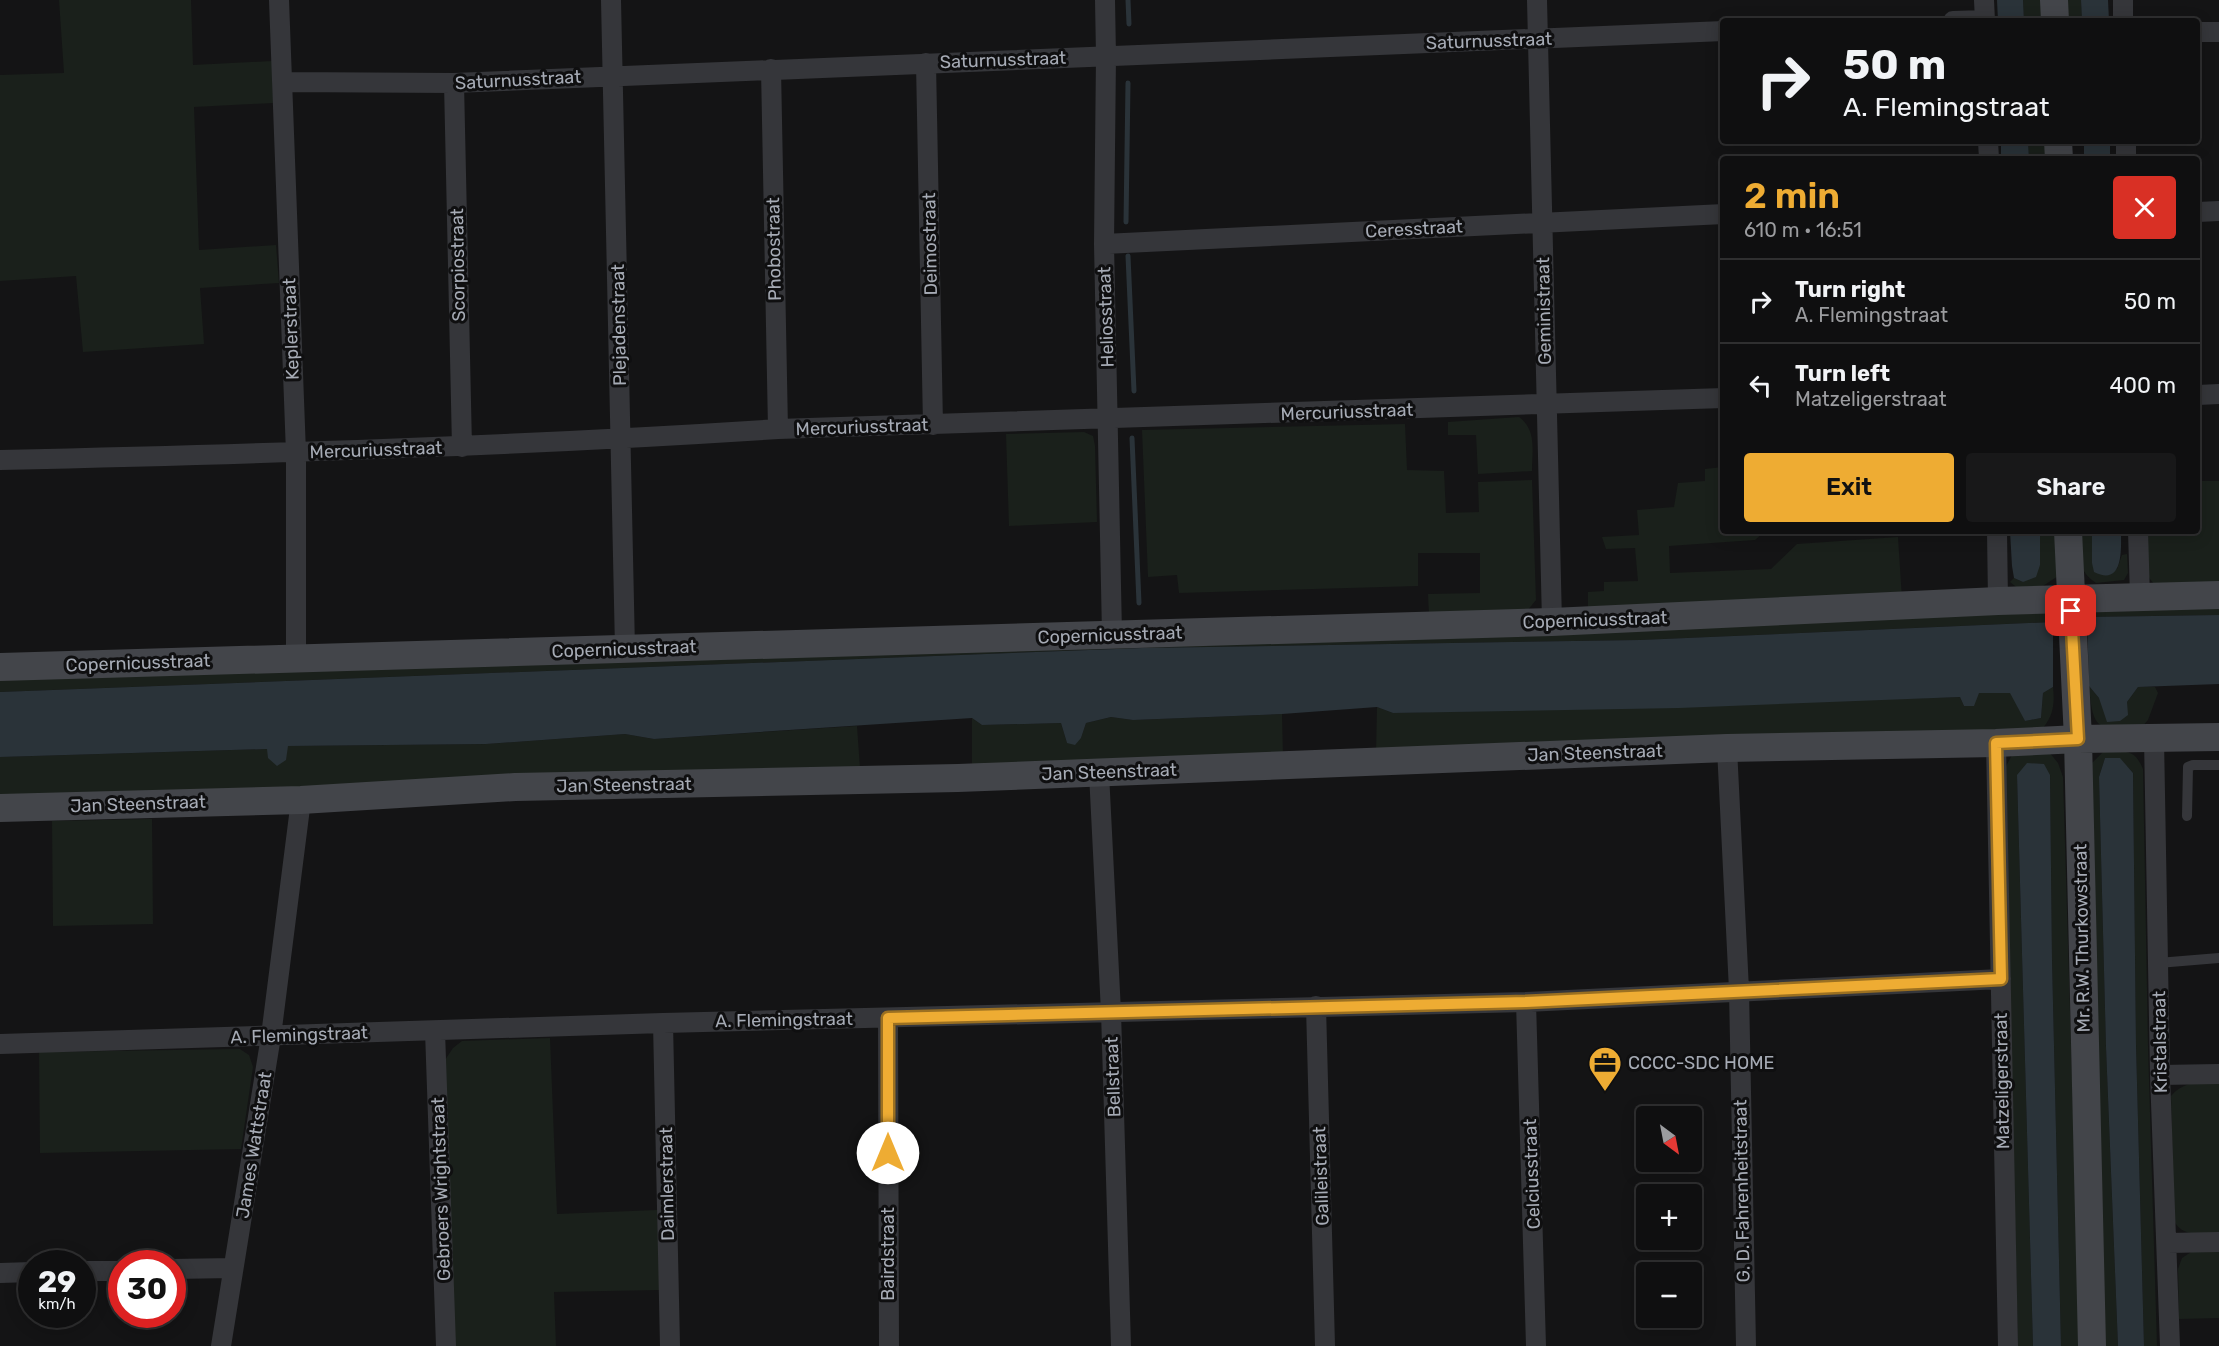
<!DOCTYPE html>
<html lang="en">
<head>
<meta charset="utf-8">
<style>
	body { margin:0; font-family:Rubik,sans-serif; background:#181819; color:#f1f3f6; height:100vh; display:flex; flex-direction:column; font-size:22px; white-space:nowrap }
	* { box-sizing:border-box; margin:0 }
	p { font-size:20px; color:#9b9c9f }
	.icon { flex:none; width:33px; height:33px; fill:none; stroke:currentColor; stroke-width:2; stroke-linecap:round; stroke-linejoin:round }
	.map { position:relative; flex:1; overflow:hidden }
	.side { position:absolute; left:1720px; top:156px; width:480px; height:378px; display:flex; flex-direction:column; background:#0f0f10; border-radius:6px; box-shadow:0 3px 15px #0003,0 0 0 2px #2f2f30 }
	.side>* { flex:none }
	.banner { position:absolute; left:1720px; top:18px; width:480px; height:126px; border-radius:6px; box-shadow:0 3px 15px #0003,0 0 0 2px #2f2f30; background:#0f0f10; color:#f1f3f6; overflow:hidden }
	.needle { width:39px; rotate:148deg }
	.tools { position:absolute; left:1636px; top:1106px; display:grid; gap:12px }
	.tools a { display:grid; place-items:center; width:66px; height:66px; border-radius:6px; background:#0f0f10; box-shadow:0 3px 15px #0003,0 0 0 2px #2f2f30; font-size:30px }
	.speed { position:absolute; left:18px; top:1250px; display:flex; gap:12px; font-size:30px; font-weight:700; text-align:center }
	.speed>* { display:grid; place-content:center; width:78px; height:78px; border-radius:50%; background:#0f0f10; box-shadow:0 3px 15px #0003,0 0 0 2px #2f2f30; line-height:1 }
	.speed small { font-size:15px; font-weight:400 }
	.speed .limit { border:9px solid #d22; background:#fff; color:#111 }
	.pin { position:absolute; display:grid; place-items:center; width:51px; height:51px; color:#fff; margin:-26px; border-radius:12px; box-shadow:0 3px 9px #0006 }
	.me { position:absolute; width:66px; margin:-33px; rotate:0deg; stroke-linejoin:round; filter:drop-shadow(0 0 4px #0008) }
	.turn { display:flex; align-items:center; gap:21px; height:126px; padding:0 24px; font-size:27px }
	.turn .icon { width:78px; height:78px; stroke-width:2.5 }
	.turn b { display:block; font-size:42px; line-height:51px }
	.round { display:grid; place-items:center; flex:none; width:63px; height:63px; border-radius:6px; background:#181819 }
	.headline { display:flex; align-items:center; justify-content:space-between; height:102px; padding:0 24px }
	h1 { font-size:36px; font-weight:600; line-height:45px; color:#eeac33 }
	.button { display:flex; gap:12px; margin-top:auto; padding:12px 24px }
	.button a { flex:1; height:69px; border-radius:6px; background:#eeac33; color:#111; font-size:24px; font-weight:600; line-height:69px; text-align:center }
	.button a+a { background:#181819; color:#f1f3f6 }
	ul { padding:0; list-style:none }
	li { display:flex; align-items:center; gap:18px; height:84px; padding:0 24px; border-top:2px solid #2f2f30 }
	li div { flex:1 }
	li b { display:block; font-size:22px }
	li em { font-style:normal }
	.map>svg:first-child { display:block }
	.green { fill:#1a201b }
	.water { fill:#2a3339 }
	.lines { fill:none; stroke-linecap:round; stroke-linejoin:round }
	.stream { stroke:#2a3339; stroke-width:5 }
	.lane { stroke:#35363a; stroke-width:10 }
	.street { stroke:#35363a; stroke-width:20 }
	.secondary { stroke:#43454a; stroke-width:28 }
	.route-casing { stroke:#9b7021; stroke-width:15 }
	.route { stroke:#eeac33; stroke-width:10 }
	.labels { text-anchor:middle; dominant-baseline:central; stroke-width:6; stroke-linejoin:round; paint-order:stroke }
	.street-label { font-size:18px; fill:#a6abb5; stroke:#0f0f10 }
	.poi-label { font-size:18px; fill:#a6abb5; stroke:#0f0f10; text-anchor:start }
</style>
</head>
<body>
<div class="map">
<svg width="2219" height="1346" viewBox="0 0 2219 1346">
	<rect width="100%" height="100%" fill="#141415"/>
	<!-- green -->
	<path class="green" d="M59 0H191L193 65 272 61 273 103 194 107 199 250 276 245 279 283 200 288 204 344 83 352 76 276 0 281V75L64 73Z
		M2023 0H2042V21H2024Z
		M2062 0H2081L2082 21H2063Z
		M2028 141H2046V159H2029Z
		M1519 417C1537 430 1532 451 1532 471L1478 474 1476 435H1448V422Z
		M1405 424 1407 470 1444 471 1446 513 1479 512 1478 482 1532 480 1536 600 1527 611 1429 615 1428 594 1480 593V553H1418V586L1179 593 1177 575 1148 577 1142 430Z
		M1084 432 1093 436 1095 446 1097 522 1009 526 1006 434Z
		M1723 467 1724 531H1765L1755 540 1669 546 1670 573 1771 569 1797 544 1898 537 1902 599 1588 613V592L1604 591V582L1638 581 1635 548 1606 549 1602 537 1639 535 1637 510 1674 507 1678 483 1705 481V469Z
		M2198 481H2219V587L2153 583 2147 575 2146 531H2198Z
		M2040 531H2059L2058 576 2037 590H2020L2010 582 2014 578 2023 582 2040 565Z
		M2079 531H2092V563L2117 569 2122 555 2127 554 2128 573 2124 580 2096 583C2075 568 2079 554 2079 531Z
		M2219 605V615L2087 617V609Z
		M2053 611V622L1640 640 1142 648 0 692V679Z
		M2089 686 2099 698 2127 702 2138 687H2155L2158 693 2148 720 2140 729C2097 730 2093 731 2089 686Z
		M2053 687C2055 705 2053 718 2040 731L1376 754 1377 707 1393 713 1960 697 1964 706 1979 693H2011L2025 721 2041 718 2043 693Z
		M1282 714 1283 757 972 768V718L982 725 1061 723 1067 743 1081 738 1086 723 1111 717 1133 720Z
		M857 726 860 768 0 798V757L268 749 288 746 486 744 625 734 654 739Z
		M2049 752 2058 763 2063 777 2080 1346H2061L2052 960 2050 775H2017L2033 1346H2018L2004 770 2012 755Z
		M2103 752C2124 752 2134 747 2143 769L2148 1046 2157 1346H2144L2136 1045 2133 773 2119 758H2105L2099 777 2106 1047 2118 1346H2103L2092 763Z
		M152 819 153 924 53 926 52 821Z
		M550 1038 557 1214 657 1210 660 1290 554 1292 556 1346H455L445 1060 453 1048 462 1041Z
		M240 1049 249 1055 253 1067 241 1149 40 1153 39 1052Z
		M2219 1082V1233C2201 1233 2183 1238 2174 1221L2171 1096C2184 1081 2199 1082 2219 1082Z
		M2191 1252H2219V1318L2179 1319 2178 1269 2182 1258Z"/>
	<!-- water -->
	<path class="water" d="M1997 0H2023L2024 21H1998Z
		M2081 0H2108L2109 21H2082Z
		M2001 141H2028L2029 159H2001Z
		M2084 141H2110V159H2084Z
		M2010 531H2040V565L2036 577 2023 582 2014 578 2012 566Z
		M2092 531H2121C2121 549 2124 587 2094 572L2092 563Z
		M2219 615V684L2138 687 2127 702 2128 715 2120 721 2107 722 2099 698 2089 686 2087 617Z
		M2053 622V687L2043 693 2041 718 2025 721 2010 693H1979L1974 706H1964L1960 697 1679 708 1393 713 1377 707 1282 714 1133 720 1111 717 1086 723 1081 738 1075 745 1067 743 1061 723 982 725 972 718 654 739 625 734 486 744 288 746 286 760 277 766 268 758 267 749 0 757V692L1142 648 1640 640Z
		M2105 758H2120L2133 773 2136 1045 2144 1346H2118L2106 1047 2099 777Z
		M2027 763 2044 764 2050 775 2052 960 2061 1346H2033L2017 775Z"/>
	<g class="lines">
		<!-- stream -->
		<path class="stream" d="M1128 0 1129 24
			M1126 222 1128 83
			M1128 256 1134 391
			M1132 438 1139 603"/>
		<!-- lane -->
		<path class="lane" d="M2187 816 2188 767 2193 765H2219
			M2158 963 2219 958"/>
		<!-- street -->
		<path class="street" d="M279 0 296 453V659
			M611 0 625 649
			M1105 0 1106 56 1104 244 1112 634
			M1537 0 1552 622
			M1984 0 1985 21
			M2123 0V21
			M1953 21 1985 20
			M2198 32H2219
			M926 63 933 425
			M771 69 778 429
			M283 82 454 83 1724 31
			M454 83 462 447
			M1988 141 1989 159
			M2126 141V159
			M2198 212 2219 211
			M1104 244 1724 214
			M2198 395 2219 394
			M0 460C260 454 519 446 778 429L1724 398
			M1997 531 1998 601
			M2138 531 2140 597
			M2154 738 2160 1075 2170 1346
			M1996 743 2008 1346
			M1727 748 1739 990 1746 1346
			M1099 773 1111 1012 1121 1346
			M1526 1002 1536 1346
			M1316 1006 1325 1346
			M888 1018 889 1346
			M663 1023 670 1346
			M435 1031 446 1346
			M0 1044 663 1023 1526 1002 2001 979
			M2160 1075 2219 1074
			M2168 1243 2219 1242
			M172 1269 233 1268
			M82 1271H122
			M0 1273 32 1272
			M221 1346 271 1036 301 800"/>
		<!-- secondary -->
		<path class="secondary" d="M2054 0 2055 21
			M2058 141 2059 159
			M2068 531 2078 739 2092 1346
			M0 667 1552 622 1998 601 2219 595
			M0 808 301 800 515 787 958 778 1727 748 1996 743 2078 739 2219 737"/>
	</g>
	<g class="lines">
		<defs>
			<path id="route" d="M888 1153V1018L1526 1002 2001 979 1996 743 2078 739 2071 611"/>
		</defs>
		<!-- route casing -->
		<use href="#route" class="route-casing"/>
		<!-- route -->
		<use href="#route" class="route"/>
	</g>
	<!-- icons -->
	<defs>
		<symbol id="office-pin" viewBox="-11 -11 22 30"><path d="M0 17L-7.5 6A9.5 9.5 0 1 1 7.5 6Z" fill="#eeac33" stroke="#0f0f10"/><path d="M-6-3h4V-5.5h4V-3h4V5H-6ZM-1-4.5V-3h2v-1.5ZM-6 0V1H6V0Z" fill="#111"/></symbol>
	</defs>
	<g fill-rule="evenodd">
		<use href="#office-pin" x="1586" y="1044" width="38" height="52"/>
	</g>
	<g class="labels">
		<!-- street labels -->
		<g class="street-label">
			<text transform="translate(1489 41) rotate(-2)">Saturnusstraat</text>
			<text transform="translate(1003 60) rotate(-2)">Saturnusstraat</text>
			<text transform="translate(518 80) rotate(-3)">Saturnusstraat</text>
			<text transform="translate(1414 229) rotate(-3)">Ceresstraat</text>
			<text transform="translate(930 244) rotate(-91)">Deimostraat</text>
			<text transform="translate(774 249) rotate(-91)">Phobostraat</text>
			<text transform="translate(458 265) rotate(-91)">Scorpiostraat</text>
			<text transform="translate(1544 311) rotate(-91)">Geministraat</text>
			<text transform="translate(1106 317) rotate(-92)">Heliosstraat</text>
			<text transform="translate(619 325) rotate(-91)">Plejadenstraat</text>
			<text transform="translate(291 329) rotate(-92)">Keplerstraat</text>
			<text transform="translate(1347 412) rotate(-2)">Mercuriusstraat</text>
			<text transform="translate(862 427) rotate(-2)">Mercuriusstraat</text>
			<text transform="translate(376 450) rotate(-2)">Mercuriusstraat</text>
			<text transform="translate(1595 620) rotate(-2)">Copernicusstraat</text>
			<text transform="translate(1110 635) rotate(-2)">Copernicusstraat</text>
			<text transform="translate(624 649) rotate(-2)">Copernicusstraat</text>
			<text transform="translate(138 663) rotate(-2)">Copernicusstraat</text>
			<text transform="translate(1595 753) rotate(-2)">Jan Steenstraat</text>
			<text transform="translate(1109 772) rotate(-2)">Jan Steenstraat</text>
			<text transform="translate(624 785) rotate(-1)">Jan Steenstraat</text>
			<text transform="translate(138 804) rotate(-2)">Jan Steenstraat</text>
			<text transform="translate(2082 938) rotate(-91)">Mr. R.W. Thurkowstraat</text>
			<text transform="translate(784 1020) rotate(-1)">A. Flemingstraat</text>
			<text transform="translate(299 1035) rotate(-2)">A. Flemingstraat</text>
			<text transform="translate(2160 1042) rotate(-91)">Kristalstraat</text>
			<text transform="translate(1113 1077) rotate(-92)">Bellstraat</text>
			<text transform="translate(2002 1081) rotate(-91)">Matzeligerstraat</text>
			<text transform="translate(254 1145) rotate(-81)">James Wattstraat</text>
			<text transform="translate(1532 1174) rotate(-92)">Celciusstraat</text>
			<text transform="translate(1321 1176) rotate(-92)">Galileistraat</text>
			<text transform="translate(667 1184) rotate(-91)">Daimlerstraat</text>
			<text transform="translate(441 1189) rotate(-92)">Gebroers Wrightstraat</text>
			<text transform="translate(1742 1191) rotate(-91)">G. D. Fahrenheitstraat</text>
			<text transform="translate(888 1254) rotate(-90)">Bairdstraat</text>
		</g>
		<!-- poi labels -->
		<g class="poi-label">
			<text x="1628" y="1063">CCCC-SDC HOME</text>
		</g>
	</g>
</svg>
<div class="tools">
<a><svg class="needle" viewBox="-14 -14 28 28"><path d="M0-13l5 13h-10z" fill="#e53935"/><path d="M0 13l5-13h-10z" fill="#9b9c9f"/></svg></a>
<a>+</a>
<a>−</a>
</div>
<div class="speed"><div>29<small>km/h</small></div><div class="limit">30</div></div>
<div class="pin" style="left:2071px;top:611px;background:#d93025"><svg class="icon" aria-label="arrive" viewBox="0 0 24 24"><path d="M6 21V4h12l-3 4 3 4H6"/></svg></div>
<svg class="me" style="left:888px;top:1153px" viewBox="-20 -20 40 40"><circle r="19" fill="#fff"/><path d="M0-13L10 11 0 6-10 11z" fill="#eeac33"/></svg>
<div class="banner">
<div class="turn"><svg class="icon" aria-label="right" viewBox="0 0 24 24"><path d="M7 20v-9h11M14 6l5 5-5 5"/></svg><div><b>50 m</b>A. Flemingstraat</div></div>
</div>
<section class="side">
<div class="headline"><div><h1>2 min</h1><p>610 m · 16:51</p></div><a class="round" style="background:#d93025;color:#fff"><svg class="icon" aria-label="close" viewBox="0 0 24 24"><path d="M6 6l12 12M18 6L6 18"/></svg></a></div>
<ul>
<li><svg class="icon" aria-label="right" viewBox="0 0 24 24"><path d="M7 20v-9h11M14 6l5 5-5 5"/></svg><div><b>Turn right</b><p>A. Flemingstraat</p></div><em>50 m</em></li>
<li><svg class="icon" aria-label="left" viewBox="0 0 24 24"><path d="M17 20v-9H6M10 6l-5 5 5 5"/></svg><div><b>Turn left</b><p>Matzeligerstraat</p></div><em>400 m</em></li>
</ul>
<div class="button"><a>Exit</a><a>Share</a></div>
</section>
</div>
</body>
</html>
